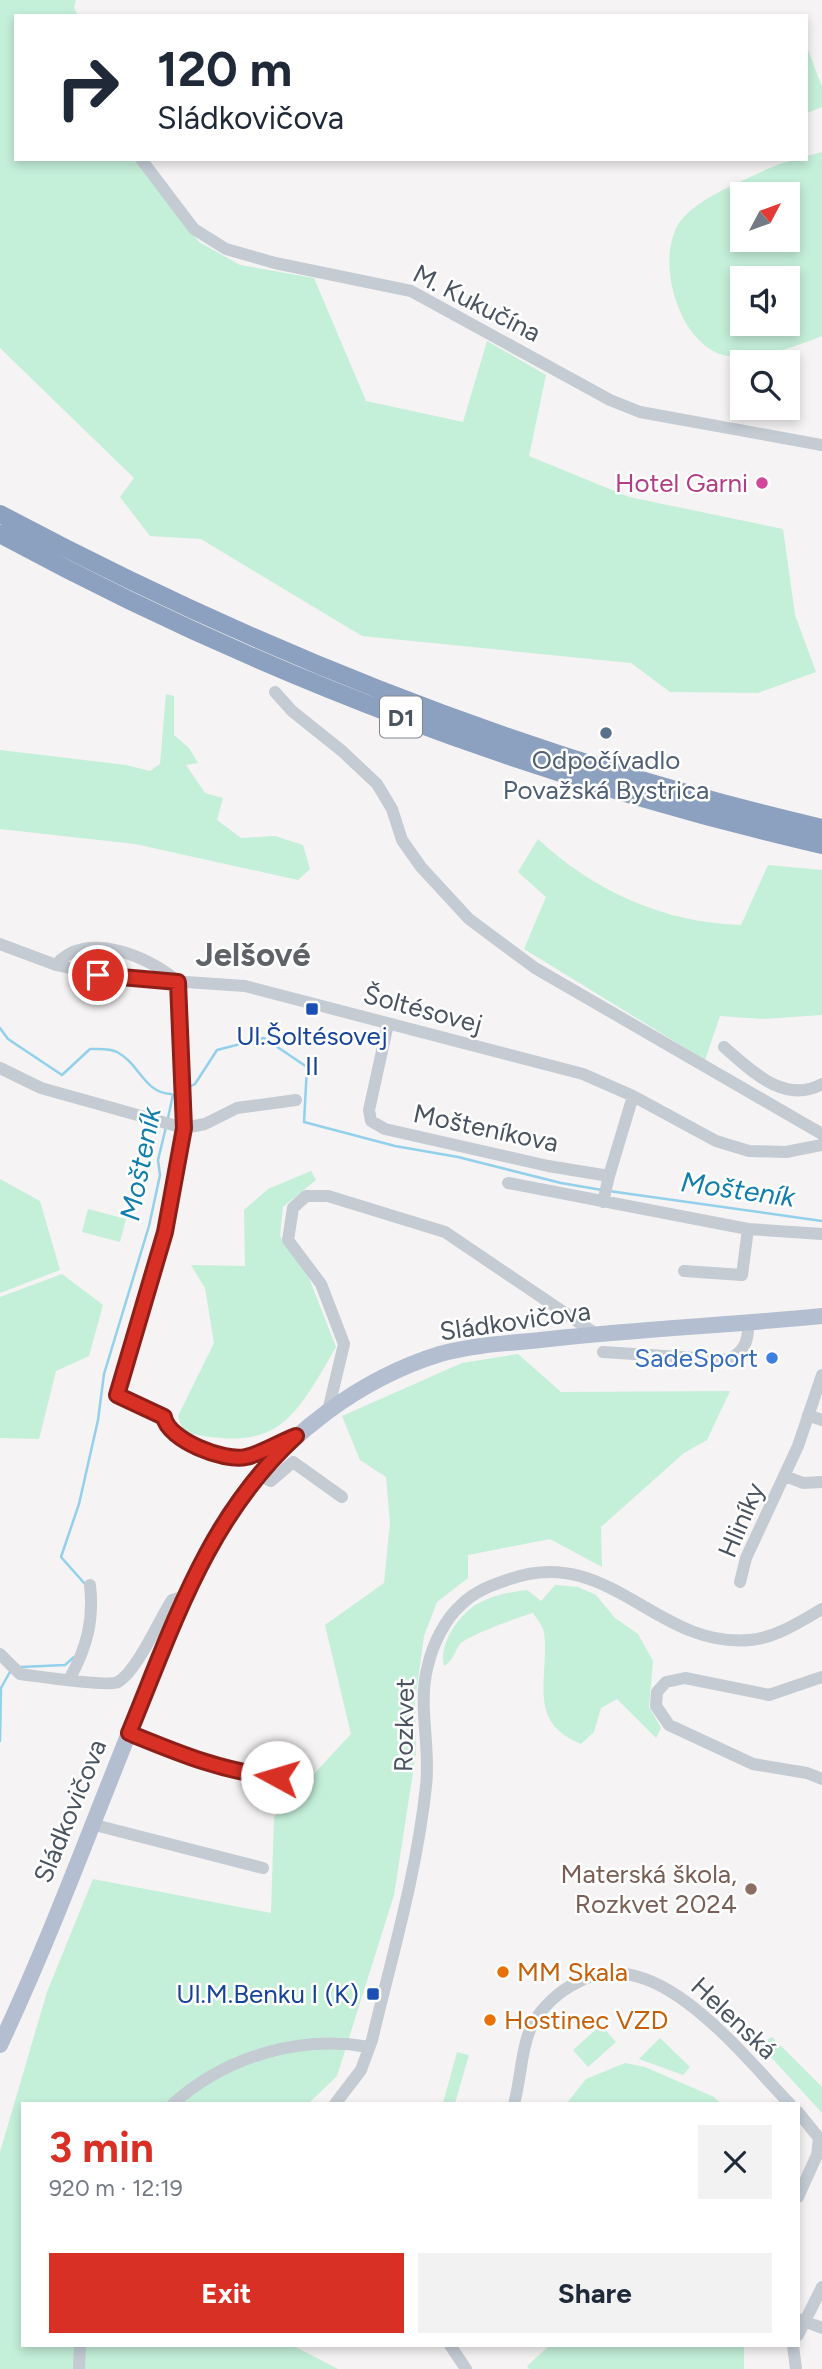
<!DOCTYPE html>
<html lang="en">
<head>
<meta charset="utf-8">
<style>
	body { margin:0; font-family:Figtree,sans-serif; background:#f2f2f3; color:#1f2937; height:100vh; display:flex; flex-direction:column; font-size:26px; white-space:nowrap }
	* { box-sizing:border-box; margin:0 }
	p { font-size:23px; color:#747a83 }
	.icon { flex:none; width:38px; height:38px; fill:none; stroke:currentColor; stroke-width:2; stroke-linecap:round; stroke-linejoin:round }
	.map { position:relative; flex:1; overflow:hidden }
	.details { position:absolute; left:21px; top:2102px; width:779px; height:245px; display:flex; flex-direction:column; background:#fff; border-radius:0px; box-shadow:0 4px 10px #0003 }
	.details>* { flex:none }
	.banner { position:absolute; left:14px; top:14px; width:794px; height:147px; border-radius:0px; box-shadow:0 4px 10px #0003; background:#fff; color:#1f2937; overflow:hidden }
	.needle { width:46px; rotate:49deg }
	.buttons { position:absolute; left:730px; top:182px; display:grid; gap:14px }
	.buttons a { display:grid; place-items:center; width:70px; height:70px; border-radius:0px; background:#fff; box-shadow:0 4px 10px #0003; font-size:35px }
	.pin { position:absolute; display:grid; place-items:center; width:60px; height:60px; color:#fff; margin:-30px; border:4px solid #fff; border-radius:50%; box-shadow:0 2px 7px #0007 }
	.me { position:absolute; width:77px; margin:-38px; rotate:276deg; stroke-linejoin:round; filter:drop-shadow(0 0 5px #0008) }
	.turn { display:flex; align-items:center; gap:24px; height:147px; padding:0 28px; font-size:32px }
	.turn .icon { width:91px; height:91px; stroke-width:2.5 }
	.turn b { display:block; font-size:49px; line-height:60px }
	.round { display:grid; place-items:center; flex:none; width:74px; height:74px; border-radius:0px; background:#f2f2f3 }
	.overview { display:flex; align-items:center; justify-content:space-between; height:119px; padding:0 28px }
	h1 { font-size:42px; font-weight:700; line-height:52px; color:#d93025 }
	.cta { display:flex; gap:14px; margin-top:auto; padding:14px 28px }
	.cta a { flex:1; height:80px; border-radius:0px; background:#d93025; color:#fff; font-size:28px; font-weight:700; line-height:80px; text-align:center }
	.cta a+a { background:#f2f2f3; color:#1f2937 }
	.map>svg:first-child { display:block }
	.green { fill:#c4efd9; fill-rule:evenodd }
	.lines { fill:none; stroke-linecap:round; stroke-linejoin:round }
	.stream { stroke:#92d0eb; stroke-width:2.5 }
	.minor { stroke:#c4cbd3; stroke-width:12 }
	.major { stroke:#b3bfd0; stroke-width:16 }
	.highway { stroke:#8ca0bf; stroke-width:18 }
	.route-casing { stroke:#8d1f18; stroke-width:18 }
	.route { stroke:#d93025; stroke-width:12 }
	.hotel-dot { fill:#d1479c; stroke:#fff; stroke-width:2.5 }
	.service-dot { fill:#5c6f8a; stroke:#fff; stroke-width:2.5 }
	.transit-dot { fill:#1a4fb4; stroke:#fff; stroke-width:2.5 }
	.shop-dot { fill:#3f7fe0; stroke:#fff; stroke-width:2.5 }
	.education-dot { fill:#8d6e63; stroke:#fff; stroke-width:2.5 }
	.food-dot { fill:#e8710a; stroke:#fff; stroke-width:2.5 }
	.labels { text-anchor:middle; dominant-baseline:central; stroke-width:5; stroke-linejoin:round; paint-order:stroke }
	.shield { fill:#fff; stroke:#808790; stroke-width:2 }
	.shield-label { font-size:24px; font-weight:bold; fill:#4a5460 }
	.street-label { font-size:26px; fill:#4a5460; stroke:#fff }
	.hotel-label { font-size:26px; fill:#b23c85; stroke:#fff; text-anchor:end }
	.service-label { font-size:26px; fill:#4e5e75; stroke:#fff }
	.transit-label { font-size:26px; fill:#164399; stroke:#fff }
	.shop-label { font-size:26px; fill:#366cbe; stroke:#fff; text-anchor:end }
	.education-label { font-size:26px; fill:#785e54; stroke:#fff; text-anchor:end }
	.food-label { font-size:26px; fill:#c56008; stroke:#fff; text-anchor:start }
	.water-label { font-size:28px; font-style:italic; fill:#107ead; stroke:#fff }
	.district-label { font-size:33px; font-weight:bold; fill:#5f6267; stroke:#fff }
</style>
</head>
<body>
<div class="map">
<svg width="822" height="2369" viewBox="0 0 822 2369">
	<rect width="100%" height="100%" fill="#f5f3f3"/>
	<!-- green -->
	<path class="green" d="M0 0H76L74 7 78 16H16V159H135L199 242 240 265 314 278 366 401 463 422 487 341 546 375 529 456 629 497 783 529 795 615 816 672 758 693 670 692 631 663 362 636 201 539 150 536 120 497 134 478 0 348Z
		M807 47 822 87V107L807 113Z
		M822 152V336C791 348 763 359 729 356 679 350 651 254 683 218 699 200 725 189 746 179 766 170 785 159 807 159V156ZM742 194H788V240H742ZM788 278V324H742V278Z
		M166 694 174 696V735L189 748 198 763 186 765 205 793 223 798 217 820 241 838 275 836 303 845 310 869 298 880 135 844 0 829V750L126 765 150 771 160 764Z
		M538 839C593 891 665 923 741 925L768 865 822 870V1015L763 1019 720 1016 705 1060 524 949 546 897 518 872Z
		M311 1171 316 1180 283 1207 280 1236 309 1278 336 1347C292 1423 277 1453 183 1432L178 1416 214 1343 205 1288 191 1265 245 1266 244 1210 268 1189Z
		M0 1179 40 1201 60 1270 0 1293Z
		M88 1209 126 1219 120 1242 82 1232Z
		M62 1274 103 1305 89 1356 56 1371 39 1439 0 1438V1297Z
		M518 1354 561 1392 730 1391 707 1440 684 1453 601 1527 602 1567 550 1539 468 1555V1578L437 1602 424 1636 415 1702 416 1753 394 1895 337 2076 309 2103 23 2104V2345H292L338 2369H0V2152L47 1992 93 1879 271 1913 274 1817 351 1734 325 1625 384 1583 390 1523 386 1477 360 1460 342 1416 462 1363Z
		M555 1585 578 1587 596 1595 615 1618 638 1634 653 1661 649 1707 661 1728 656 1738 617 1699 601 1708 594 1732 581 1744C525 1721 550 1678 544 1632 543 1626 537 1619 533 1613 519 1617 469 1635 460 1644 454 1652 453 1661 444 1666 438 1644 460 1613 479 1603 494 1595 510 1592 527 1590L541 1601Z
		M601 2025 616 2042 588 2067 573 2050Z
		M772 2037 822 2087V2113L759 2044Z
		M660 2038 690 2067 683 2075 639 2059Z
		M457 2052 469 2055 455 2103H443Z
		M625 2063 645 2067 714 2097 720 2103H567L586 2079Z
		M550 2345H744V2369H529L527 2366Z"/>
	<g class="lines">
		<!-- stream -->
		<path class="stream" d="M0 1028 8 1039 62 1075 90 1049C98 1049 110 1048 117 1052 140 1064 144 1093 171 1094
			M187 1088 195 1084 217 1050 264 1038 307 1067 304 1122 395 1146 458 1157 561 1183 602 1190
			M168 1118 173 1095 177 1093
			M609 1191 822 1221
			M85 1584 61 1557 79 1504 98 1420 104 1374 149 1226 160 1175 158 1160 166 1127
			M20 1667 65 1665 74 1657
			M0 1741 1 1688 11 1670"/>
		<!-- minor -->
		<path class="minor" d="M141 159 194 229 226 249 275 263 411 291 610 400 640 412 822 445
			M275 692 292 711 342 751 377 784 392 809 402 840 421 867 469 919 535 968 822 1134
			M0 944 56 965 112 977 245 986 583 1074 633 1096 716 1141 749 1151 786 1152 822 1145
			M56 965C85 929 151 957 178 982L184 1128 165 1232 117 1395 164 1417C168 1440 226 1463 247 1457 263 1452 278 1443 293 1437
			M388 1024 369 1110 371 1121 385 1129 548 1166 609 1176 633 1096
			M724 1047C751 1070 784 1105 822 1084
			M0 1068 41 1088 184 1128 205 1124 237 1108 296 1100
			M508 1183 748 1229 822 1234
			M603 1202 609 1176
			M684 1271 742 1275 748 1229
			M603 1352 727 1360C744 1353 749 1341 748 1323
			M328 1411 344 1344 321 1284 288 1240 293 1208 306 1196H328L445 1232 596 1334
			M808 1415 822 1420
			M258 1475 271 1481 293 1462 342 1497
			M785 1476 803 1483 822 1482
			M740 1582 746 1558 798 1446 822 1375
			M0 1654 20 1674C37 1676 107 1687 118 1682 137 1671 159 1620 172 1600L186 1596
			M822 1677 769 1695 685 1678 666 1682 657 1692 656 1706 669 1725 753 1764 807 1773 822 1779
			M70 1678C87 1647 94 1620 90 1585
			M129 1733C178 1753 223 1771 277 1777
			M91 1824 263 1868
			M173 2104C226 2056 300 2035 369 2047
			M335 2104 361 2070 372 2040C392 1956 417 1872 426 1786 431 1746 417 1705 428 1665 433 1644 445 1619 461 1605 474 1592 489 1586 507 1580 608 1542 656 1649 750 1640 775 1638 800 1622 822 1609
			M514 2104C521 2079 521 2048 532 2025 542 2007 559 1991 578 1982 656 1940 741 2054 790 2104
			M798 2112 819 2138 817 2155 798 2197
			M798 2319 822 2328
			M798 2335 822 2287
			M450 2345 466 2369
			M793 2345 796 2369
			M79 2369 80 2345"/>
		<!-- major -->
		<path class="major" d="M0 2045C58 1922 103 1793 156 1667 180 1611 201 1550 238 1501 288 1434 359 1379 440 1354 476 1344 514 1343 550 1339 641 1329 732 1325 822 1316"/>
		<!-- highway -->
		<path class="highway" d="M0 514C261 653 534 761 822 828
			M0 534C258 674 537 779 822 845"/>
	</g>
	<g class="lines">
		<defs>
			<path id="route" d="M98 975 178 982 184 1128 165 1232 117 1395 164 1417C168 1440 224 1462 246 1457 263 1453 280 1442 296 1436 207 1518 174 1624 129 1733 178 1753 223 1772 277 1777"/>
		</defs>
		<!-- route casing -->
		<use href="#route" class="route-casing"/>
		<!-- route -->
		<use href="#route" class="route"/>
	</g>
	<!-- markers -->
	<circle class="hotel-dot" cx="762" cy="483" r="7"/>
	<circle class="service-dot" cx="606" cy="733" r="7"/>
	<g class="transit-dot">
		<rect x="305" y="1002" width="14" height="14" rx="3.5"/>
		<rect x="366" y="1987" width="14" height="14" rx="3.5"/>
	</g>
	<circle class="shop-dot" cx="772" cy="1358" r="7"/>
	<circle class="education-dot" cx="751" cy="1889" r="7"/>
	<g class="food-dot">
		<circle cx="503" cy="1972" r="7"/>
		<circle cx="490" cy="2020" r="7"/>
	</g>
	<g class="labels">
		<!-- shield labels -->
		<rect class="shield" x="380" y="696.5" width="42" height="41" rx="5"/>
		<g class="shield-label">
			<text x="401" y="717">D1</text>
		</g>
		<!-- street labels -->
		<g class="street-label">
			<text transform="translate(477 303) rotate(27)">M. Kukučína</text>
			<text transform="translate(423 1009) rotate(15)">Šoltésovej</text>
			<text transform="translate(486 1128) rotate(12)">Mošteníkova</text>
			<text transform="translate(515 1321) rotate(-8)">Sládkovičova</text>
			<text transform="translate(741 1520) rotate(-67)">Hliníky</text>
			<text transform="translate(404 1725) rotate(-89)">Rozkvet</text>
			<text transform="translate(70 1811) rotate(-68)">Sládkovičova</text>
			<text transform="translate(734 2018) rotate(43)">Helenská</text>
		</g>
		<!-- hotel labels -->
		<g class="hotel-label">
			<text x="748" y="483">Hotel Garni</text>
		</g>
		<!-- service labels -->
		<g class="service-label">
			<text x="606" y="760">Odpočívadlo<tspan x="606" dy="30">Považská Bystrica</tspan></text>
		</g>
		<!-- transit labels -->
		<g class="transit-label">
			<text x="312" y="1036">Ul.Šoltésovej<tspan x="312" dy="30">II</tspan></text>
			<text x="359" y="1994" text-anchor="end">Ul.M.Benku I (K)</text>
		</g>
		<!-- shop labels -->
		<g class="shop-label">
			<text x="758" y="1358">SadeSport</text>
		</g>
		<!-- education labels -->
		<g class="education-label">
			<text x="737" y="1874">Materská škola,<tspan x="737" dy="30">Rozkvet 2024</tspan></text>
		</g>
		<!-- food labels -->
		<g class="food-label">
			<text x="517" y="1972">MM Skala</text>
			<text x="504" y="2020">Hostinec VZD</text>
		</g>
		<!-- water labels -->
		<g class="water-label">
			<text transform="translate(140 1164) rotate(-79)">Mošteník</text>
			<text transform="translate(738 1189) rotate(8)">Mošteník</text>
		</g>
		<!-- district labels -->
		<g class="district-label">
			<text x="253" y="954">Jelšové</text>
		</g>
	</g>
</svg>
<div class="buttons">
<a><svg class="needle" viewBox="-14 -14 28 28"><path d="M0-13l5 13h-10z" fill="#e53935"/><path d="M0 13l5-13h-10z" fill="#747a83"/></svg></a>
<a><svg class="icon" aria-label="sound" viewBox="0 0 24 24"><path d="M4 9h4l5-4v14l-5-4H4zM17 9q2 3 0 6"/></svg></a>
<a><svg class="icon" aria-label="search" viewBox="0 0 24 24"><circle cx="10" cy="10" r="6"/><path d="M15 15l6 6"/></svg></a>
</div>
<div class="pin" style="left:98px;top:975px;background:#d93025"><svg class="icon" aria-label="arrive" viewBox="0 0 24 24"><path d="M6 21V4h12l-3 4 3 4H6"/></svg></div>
<svg class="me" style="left:277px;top:1777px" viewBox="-20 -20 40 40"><circle r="19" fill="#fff"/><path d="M0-13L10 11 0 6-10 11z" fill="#d93025"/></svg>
<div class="banner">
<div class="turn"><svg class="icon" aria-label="right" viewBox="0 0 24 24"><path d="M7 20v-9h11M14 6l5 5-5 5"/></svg><div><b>120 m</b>Sládkovičova</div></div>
</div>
<section class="details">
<div class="overview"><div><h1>3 min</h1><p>920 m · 12:19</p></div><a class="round"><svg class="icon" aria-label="close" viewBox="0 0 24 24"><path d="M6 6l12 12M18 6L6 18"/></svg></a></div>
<div class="cta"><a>Exit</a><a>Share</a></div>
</section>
</div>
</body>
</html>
